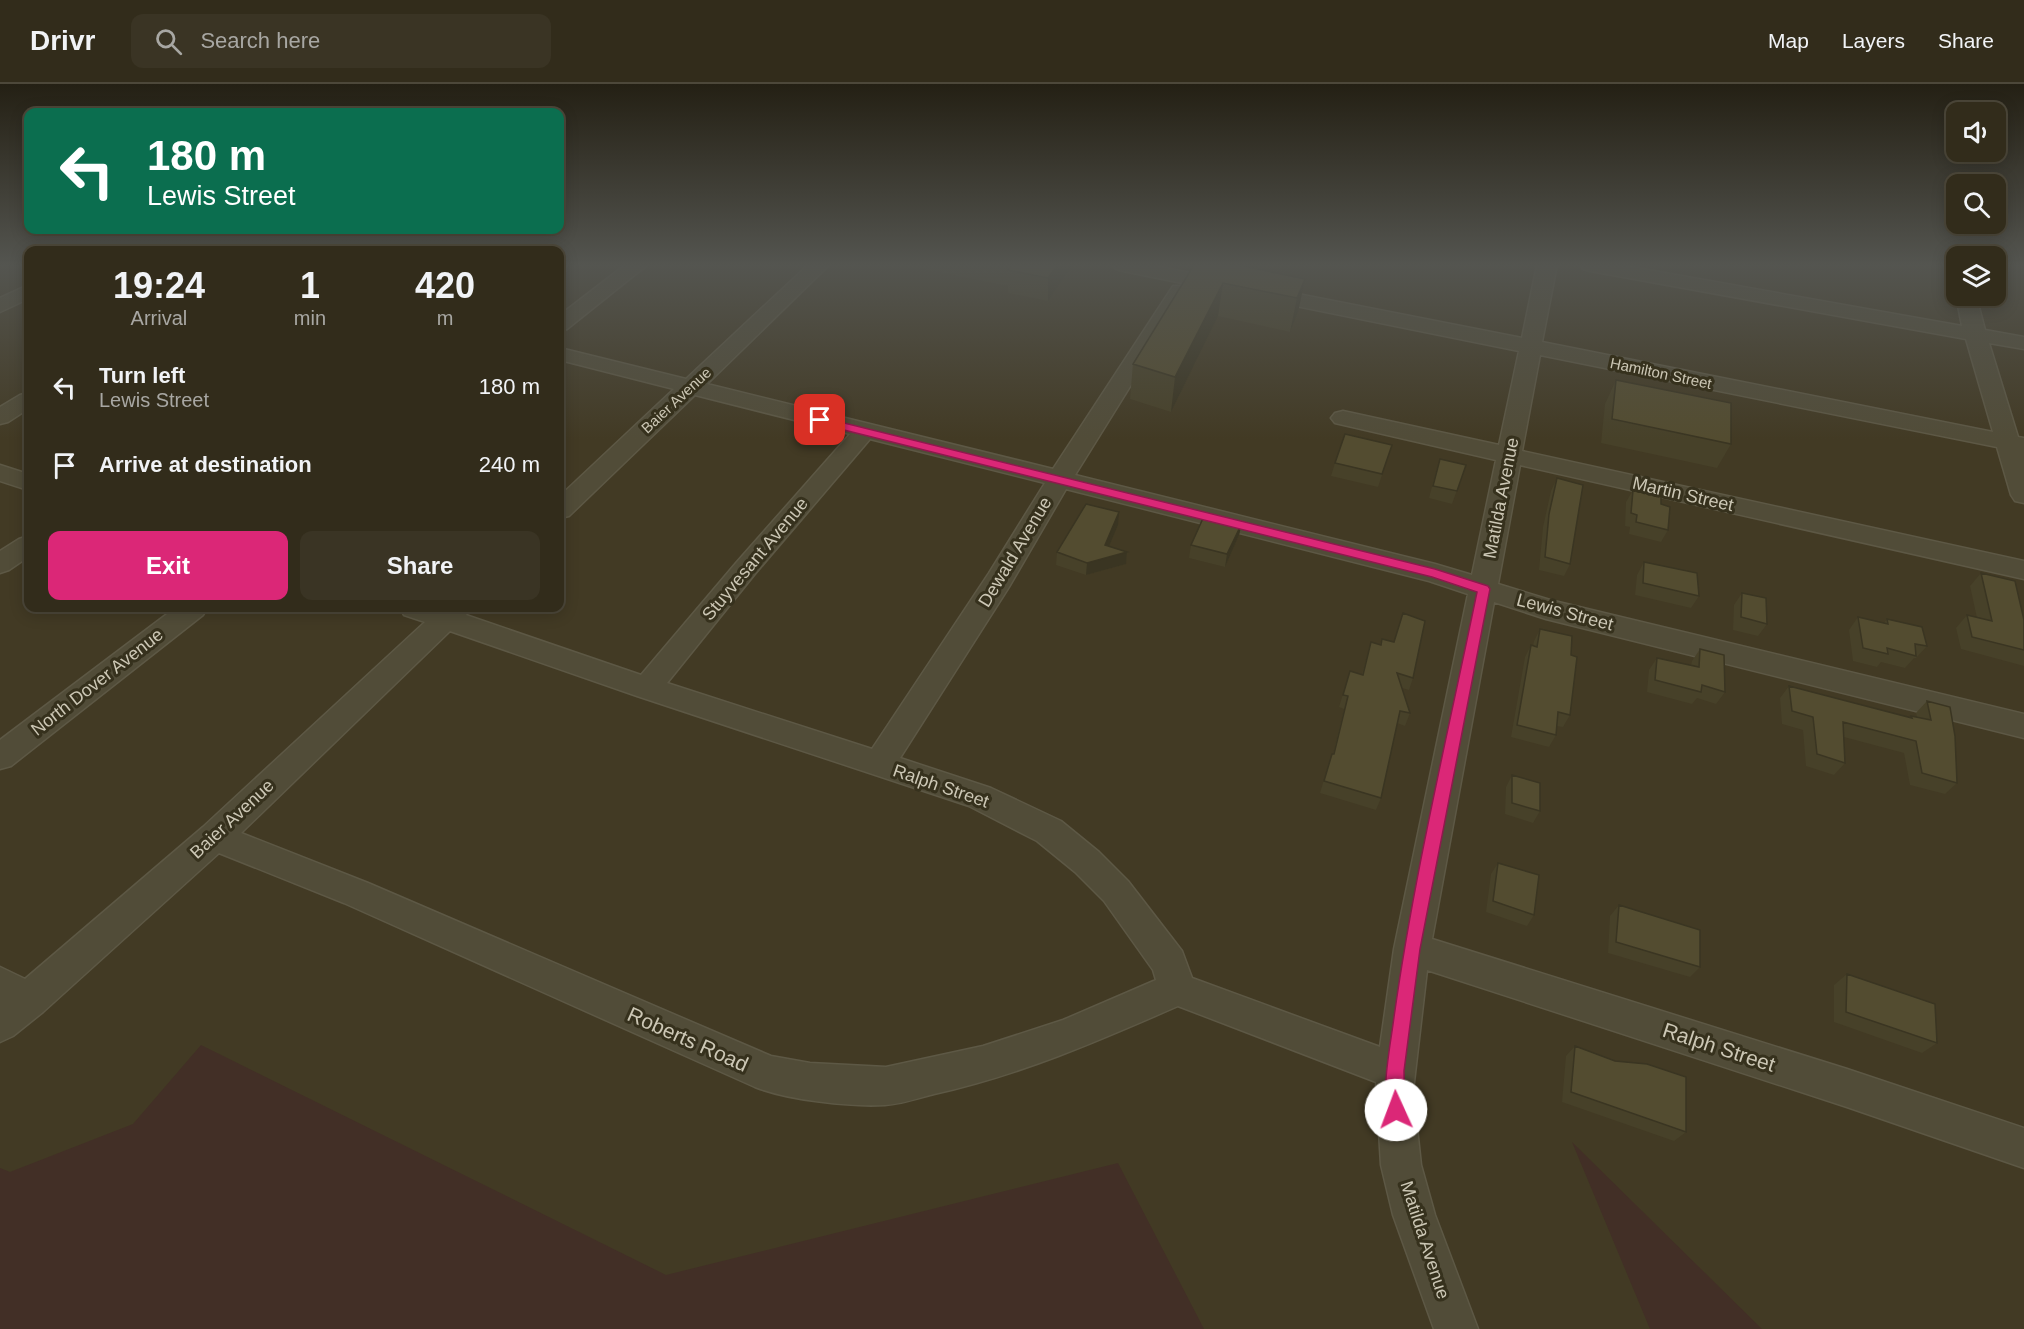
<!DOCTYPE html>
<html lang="en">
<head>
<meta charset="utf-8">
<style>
	body { margin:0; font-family:Helvetica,sans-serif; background:#3a3424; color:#f1f3f6; height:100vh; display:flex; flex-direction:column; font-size:22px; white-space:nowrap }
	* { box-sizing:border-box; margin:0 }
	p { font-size:20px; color:#a8a7a3 }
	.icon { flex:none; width:33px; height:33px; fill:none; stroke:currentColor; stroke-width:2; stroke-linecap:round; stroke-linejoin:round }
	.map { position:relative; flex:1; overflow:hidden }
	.drawer { position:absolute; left:24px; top:162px; width:540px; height:366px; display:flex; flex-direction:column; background:#322c1b; border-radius:12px; box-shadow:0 3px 15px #0003,0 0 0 2px #4d483a }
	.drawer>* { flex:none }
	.guide { position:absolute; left:24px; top:24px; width:540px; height:126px; border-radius:12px; box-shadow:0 3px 15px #0003,0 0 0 2px #4d483a; background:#0b6e4f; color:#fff; overflow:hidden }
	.controls { position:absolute; left:1946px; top:18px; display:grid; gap:12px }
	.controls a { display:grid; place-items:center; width:60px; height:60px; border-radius:12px; background:#322c1b; box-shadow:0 3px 15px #0003,0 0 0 2px #4d483a; font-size:30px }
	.pin { position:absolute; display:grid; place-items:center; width:51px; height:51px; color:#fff; margin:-26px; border-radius:12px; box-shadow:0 3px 9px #0006 }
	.me { position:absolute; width:66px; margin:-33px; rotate:358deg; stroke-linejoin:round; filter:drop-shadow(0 0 4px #0008) }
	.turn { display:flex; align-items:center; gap:21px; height:126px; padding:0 24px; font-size:27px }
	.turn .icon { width:78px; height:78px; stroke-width:2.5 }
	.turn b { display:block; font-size:42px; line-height:51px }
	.eta { display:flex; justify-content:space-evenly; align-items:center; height:102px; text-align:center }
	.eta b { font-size:36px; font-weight:700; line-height:42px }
	.primary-button { display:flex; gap:12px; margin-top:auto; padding:12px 24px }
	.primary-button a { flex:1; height:69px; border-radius:12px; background:#db2777; color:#fff; font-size:24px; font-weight:700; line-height:69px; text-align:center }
	.primary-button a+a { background:#3a3424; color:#f1f3f6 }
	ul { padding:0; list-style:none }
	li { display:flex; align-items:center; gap:18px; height:78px; padding:0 24px }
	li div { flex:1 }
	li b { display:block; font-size:22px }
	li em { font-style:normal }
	header { display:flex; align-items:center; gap:36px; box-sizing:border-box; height:84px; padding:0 30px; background:#322c1b; border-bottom:2px solid #4d483a }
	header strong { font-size:28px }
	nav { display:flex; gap:33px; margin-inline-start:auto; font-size:21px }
	.search { width:420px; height:54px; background:#3a3424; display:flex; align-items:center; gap:15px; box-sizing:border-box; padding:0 21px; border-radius:12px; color:#a8a7a3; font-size:22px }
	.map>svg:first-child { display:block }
	.green { fill:#422f26 }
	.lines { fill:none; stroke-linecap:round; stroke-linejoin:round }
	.minor-casing { stroke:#5d5845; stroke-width:3 }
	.minor { fill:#514c38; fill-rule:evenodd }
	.wall { fill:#474129 }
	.shaded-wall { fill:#3a3522 }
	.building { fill:#534c30; stroke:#3a3522; stroke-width:1.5 }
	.route { fill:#db2777; stroke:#8e194d; stroke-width:1.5 }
	.labels { text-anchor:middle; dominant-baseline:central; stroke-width:6; stroke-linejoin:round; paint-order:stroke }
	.far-street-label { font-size:15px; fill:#ccc7b5; stroke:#36311d }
	.street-label { font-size:18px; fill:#ccc7b5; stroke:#36311d }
	.near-street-label { font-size:21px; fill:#ccc7b5; stroke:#36311d }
</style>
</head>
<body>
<header>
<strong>Drivr</strong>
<div class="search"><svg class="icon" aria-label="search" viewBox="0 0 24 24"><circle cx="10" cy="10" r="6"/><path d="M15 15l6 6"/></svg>Search here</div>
<nav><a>Map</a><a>Layers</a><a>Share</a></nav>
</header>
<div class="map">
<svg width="2024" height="1245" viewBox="0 0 2024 1245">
	<rect width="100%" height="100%" fill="#423a24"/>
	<!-- green -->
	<path class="green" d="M201 961 666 1191 1118 1079 1204 1245H0V1084L10 1088 133 1040Z
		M1572 1058 1762 1245H1650Z"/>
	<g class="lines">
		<defs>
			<path id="minor" d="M625 181H647L567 245 560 247V231Z
				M808 181H829L707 300 1053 385 1173 202H1187L1190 206 1075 391 1435 480 1472 491 1496 376 1335 339 1331 334 1335 329 1343 327 1499 361 1519 267 1123 187 1116 185 1113 181H1150L1522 254 1537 181H1557L1542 258 1993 348 1966 255 1590 187 1583 185 1580 181H1620L1962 242 1956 212H1976L1985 246 2024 253V265L1989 259 2018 353 2024 354V419L2015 417 2011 411 1997 363 1540 271 1522 367 2024 477V495L1520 381 1498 500 1550 516 2024 630V654L1546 535 1494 518 1432 855 1847 985 2024 1044V1084L1847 1023 1427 886 1413 1007 1421 1081 1435 1131 1478 1245H1434L1393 1131 1381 1081 1376 998 1178 922C1098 957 1020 991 934 1010 919 1014 901 1020 885 1021 850 1023 788 1016 755 1003L344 819 219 769 43 928 13 952 0 958V883L25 895 203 743 425 538 404 531 400 524H471L466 531 641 591 736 479 850 350 695 311 569 432 560 434V412L674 305 560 276V264L686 295ZM870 355 1045 399 989 489 872 665 667 599 754 491ZM1066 405 1429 497 1468 510 1394 865 1380 963 1192 894 1182 867 1128 797 1099 768 1061 737 991 704 900 674 1009 503ZM450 547 637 612 969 722 1037 757 1075 788 1104 817 1153 886 1156 896 1063 936 983 962 886 983 810 979 771 972 368 799 241 749Z
				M28 201V215L0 228V214Z
				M28 309V325L8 338 0 340V323L20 311Z
				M0 381 28 390V406L0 397Z
				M28 452V473L9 486 0 489V467L19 455Z
				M175 524H207L203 531 11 682 0 685V656Z"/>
		</defs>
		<!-- minor casing -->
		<use href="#minor" class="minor-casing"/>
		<!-- minor -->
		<use href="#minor" class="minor"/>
	</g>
	<!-- wall -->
	<path class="wall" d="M872 181H889L886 184Z
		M904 181H1072L1071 183 1048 217 1008 209V202Z
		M1194 181 1305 195 1298 228 1290 248 1218 232 1171 328 1130 315 1133 280Z
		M1616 296 1731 360 1717 384 1601 359 1605 320Z
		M1392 361 1378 403 1331 392 1335 379Z
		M1440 375 1466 381 1452 420 1429 414 1436 387Z
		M1557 394 1570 480 1564 492 1539 486 1543 443 1551 407Z
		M1633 406 1661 420 1668 446 1661 458 1629 450 1630 443 1625 442 1626 418Z
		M1242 439 1239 451 1225 483 1189 474 1191 461Z
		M1118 441 1109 462 1127 468 1126 480 1086 491 1056 481 1057 468Z
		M1644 478 1699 512 1691 524 1635 511 1637 491Z
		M1981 489 2024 536V582L1961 565 1956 544 1967 531 1977 534 1970 502Z
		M1742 509 1767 540 1758 552 1733 546 1734 521Z
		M1403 529 1413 594 1409 606 1402 604 1410 629 1405 642 1397 639 1381 714 1376 726 1320 709 1328 682 1332 670H1333L1344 625 1339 623 1350 587 1362 590 1371 558 1380 560 1382 555 1394 558Z
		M1858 533 1884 539 1887 535 1927 562 1916 574H1914L1905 584 1881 578 1877 583 1853 577 1849 546Z
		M1540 545 1571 571 1570 631 1563 643 1557 642 1556 651 1549 663 1511 653 1525 573 1531 561 1533 562 1534 557Z
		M1700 565 1725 608 1716 620 1697 614 1692 620 1647 608 1649 586 1657 574 1691 581 1692 577Z
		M1789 602 1910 634 1911 632 1917 633 1916 629 1927 617 1957 699 1945 710 1910 701 1904 669 1844 653 1845 679 1834 691 1806 682 1803 646 1782 640 1780 614Z
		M1512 691 1540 727 1533 739 1505 730 1506 703Z
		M1498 779 1534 831 1527 842 1486 828 1491 790Z
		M1619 821 1700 883 1690 893 1608 869 1610 832Z
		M1847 890 1937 959 1922 969 1834 938V901Z
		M1575 962 1686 1048 1674 1057 1562 1018 1566 972Z"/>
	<!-- shaded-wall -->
	<path class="shaded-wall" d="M1058 181H1072L1071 183 1048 217V194Z
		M1305 195 1298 228 1290 248 1297 214Z
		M1223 199 1218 232 1171 328 1175 293Z
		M1119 428 1118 441 1104 474 1105 461Z
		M1242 439 1239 451 1225 483 1227 470Z
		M1127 468 1126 480 1086 491 1087 479Z"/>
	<!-- building -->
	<path class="building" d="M1012 181H1058L1048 194 1008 186Z
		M1194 181H1238L1305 195 1297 214 1223 199 1175 293 1133 280Z
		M1616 296 1731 319V360L1612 335Z
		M1345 350 1392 361 1382 390 1335 379Z
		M1440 375 1466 381 1457 407 1433 402Z
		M1557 394 1583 401 1570 480 1545 473 1549 430Z
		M1633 406 1661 412V420L1670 423 1668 446 1636 438 1637 431 1631 429Z
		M1086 420 1119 428 1105 461 1127 468 1087 479 1057 468Z
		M1205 430 1242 439 1227 470 1191 461Z
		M1644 478 1697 489 1699 512 1643 499Z
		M1981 489 2015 497 2024 536V566L1972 553 1967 531 1992 537Z
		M1742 509 1766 514 1767 540 1741 533Z
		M1403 529 1425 537 1413 594 1397 589 1410 629 1400 627 1381 714 1324 697 1332 670H1334L1348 612 1343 611 1350 587 1363 591 1371 558 1381 561 1382 555 1394 558Z
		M1858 533 1888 540 1887 535 1922 543 1927 562 1915 560 1916 572 1887 564 1888 570 1863 564Z
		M1540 545 1572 552 1571 571 1577 573 1570 631 1558 628 1556 651 1517 641 1531 561 1537 563Z
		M1700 565 1724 571 1725 608 1702 601 1701 608 1655 596 1657 574 1699 583Z
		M1789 602 1912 634 1911 632 1931 636 1927 617 1950 623 1955 652 1957 699 1922 689 1916 657 1843 638 1845 679 1817 670 1813 633 1792 627Z
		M1512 691 1540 699V727L1512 719Z
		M1498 779 1539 791 1534 831 1493 817Z
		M1619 821 1700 846V883L1616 858Z
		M1847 890 1935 920 1937 959 1846 928Z
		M1575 962 1615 977 1647 980 1686 993V1048L1571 1008Z"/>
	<!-- sky -->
	<linearGradient id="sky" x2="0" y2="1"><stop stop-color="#242014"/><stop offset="0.51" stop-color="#545550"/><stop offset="1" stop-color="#545550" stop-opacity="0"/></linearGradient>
	<rect width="2024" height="355" fill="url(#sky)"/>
	<!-- route -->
	<path class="route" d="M820 333 1435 485 1488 502 1490 505 1420 865 1404 987 1405 1026 1402 1032 1396 1035 1389 1032C1380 1009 1391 958 1394 933 1414 790 1448 649 1477 508L1432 493 816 339 815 336Z"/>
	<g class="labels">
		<!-- far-street labels -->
		<g class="far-street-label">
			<text transform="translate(1661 289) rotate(12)">Hamilton Street</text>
			<text transform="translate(676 316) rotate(-43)">Baier Avenue</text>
		</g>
		<!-- street labels -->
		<g class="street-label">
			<text transform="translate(1683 410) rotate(13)">Martin Street</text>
			<text transform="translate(1501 414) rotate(-79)">Matilda Avenue</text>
			<text transform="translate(1015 468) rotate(-59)">Dewald Avenue</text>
			<text transform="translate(755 475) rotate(-50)">Stuyvesant Avenue</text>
			<text transform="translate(1565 528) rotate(15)">Lewis Street</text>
			<text transform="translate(97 598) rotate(-38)">North Dover Avenue</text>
			<text transform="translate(941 702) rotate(19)">Ralph Street</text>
			<text transform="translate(232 735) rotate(-43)">Baier Avenue</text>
			<text transform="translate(1425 1156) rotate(72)">Matilda Avenue</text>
		</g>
		<!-- near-street labels -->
		<g class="near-street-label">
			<text transform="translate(688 955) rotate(24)">Roberts Road</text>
			<text transform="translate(1719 963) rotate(18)">Ralph Street</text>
		</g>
	</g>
</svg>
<div class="controls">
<a><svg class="icon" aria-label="sound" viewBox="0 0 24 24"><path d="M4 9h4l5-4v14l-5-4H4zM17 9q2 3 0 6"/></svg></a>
<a><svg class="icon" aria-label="search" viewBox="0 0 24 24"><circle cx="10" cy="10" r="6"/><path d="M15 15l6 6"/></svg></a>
<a><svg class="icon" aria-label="layers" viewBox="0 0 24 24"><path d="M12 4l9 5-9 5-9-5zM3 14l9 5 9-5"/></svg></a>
</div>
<div class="pin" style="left:820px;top:336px;background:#d93025"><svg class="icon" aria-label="arrive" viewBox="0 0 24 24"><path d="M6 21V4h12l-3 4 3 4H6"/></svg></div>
<svg class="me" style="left:1396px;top:1026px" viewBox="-20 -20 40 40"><circle r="19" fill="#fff"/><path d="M0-13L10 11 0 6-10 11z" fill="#db2777"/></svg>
<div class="guide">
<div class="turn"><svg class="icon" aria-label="left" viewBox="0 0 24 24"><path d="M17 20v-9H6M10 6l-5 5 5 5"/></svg><div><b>180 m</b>Lewis Street</div></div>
</div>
<section class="drawer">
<div class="eta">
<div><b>19:24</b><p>Arrival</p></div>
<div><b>1</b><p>min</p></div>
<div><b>420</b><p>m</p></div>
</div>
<ul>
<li><svg class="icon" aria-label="left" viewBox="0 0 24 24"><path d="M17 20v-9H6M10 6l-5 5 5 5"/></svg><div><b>Turn left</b><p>Lewis Street</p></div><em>180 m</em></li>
<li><svg class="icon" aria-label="arrive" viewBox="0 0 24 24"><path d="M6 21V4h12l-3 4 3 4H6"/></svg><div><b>Arrive at destination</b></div><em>240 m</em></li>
</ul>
<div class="primary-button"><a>Exit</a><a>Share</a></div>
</section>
</div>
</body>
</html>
